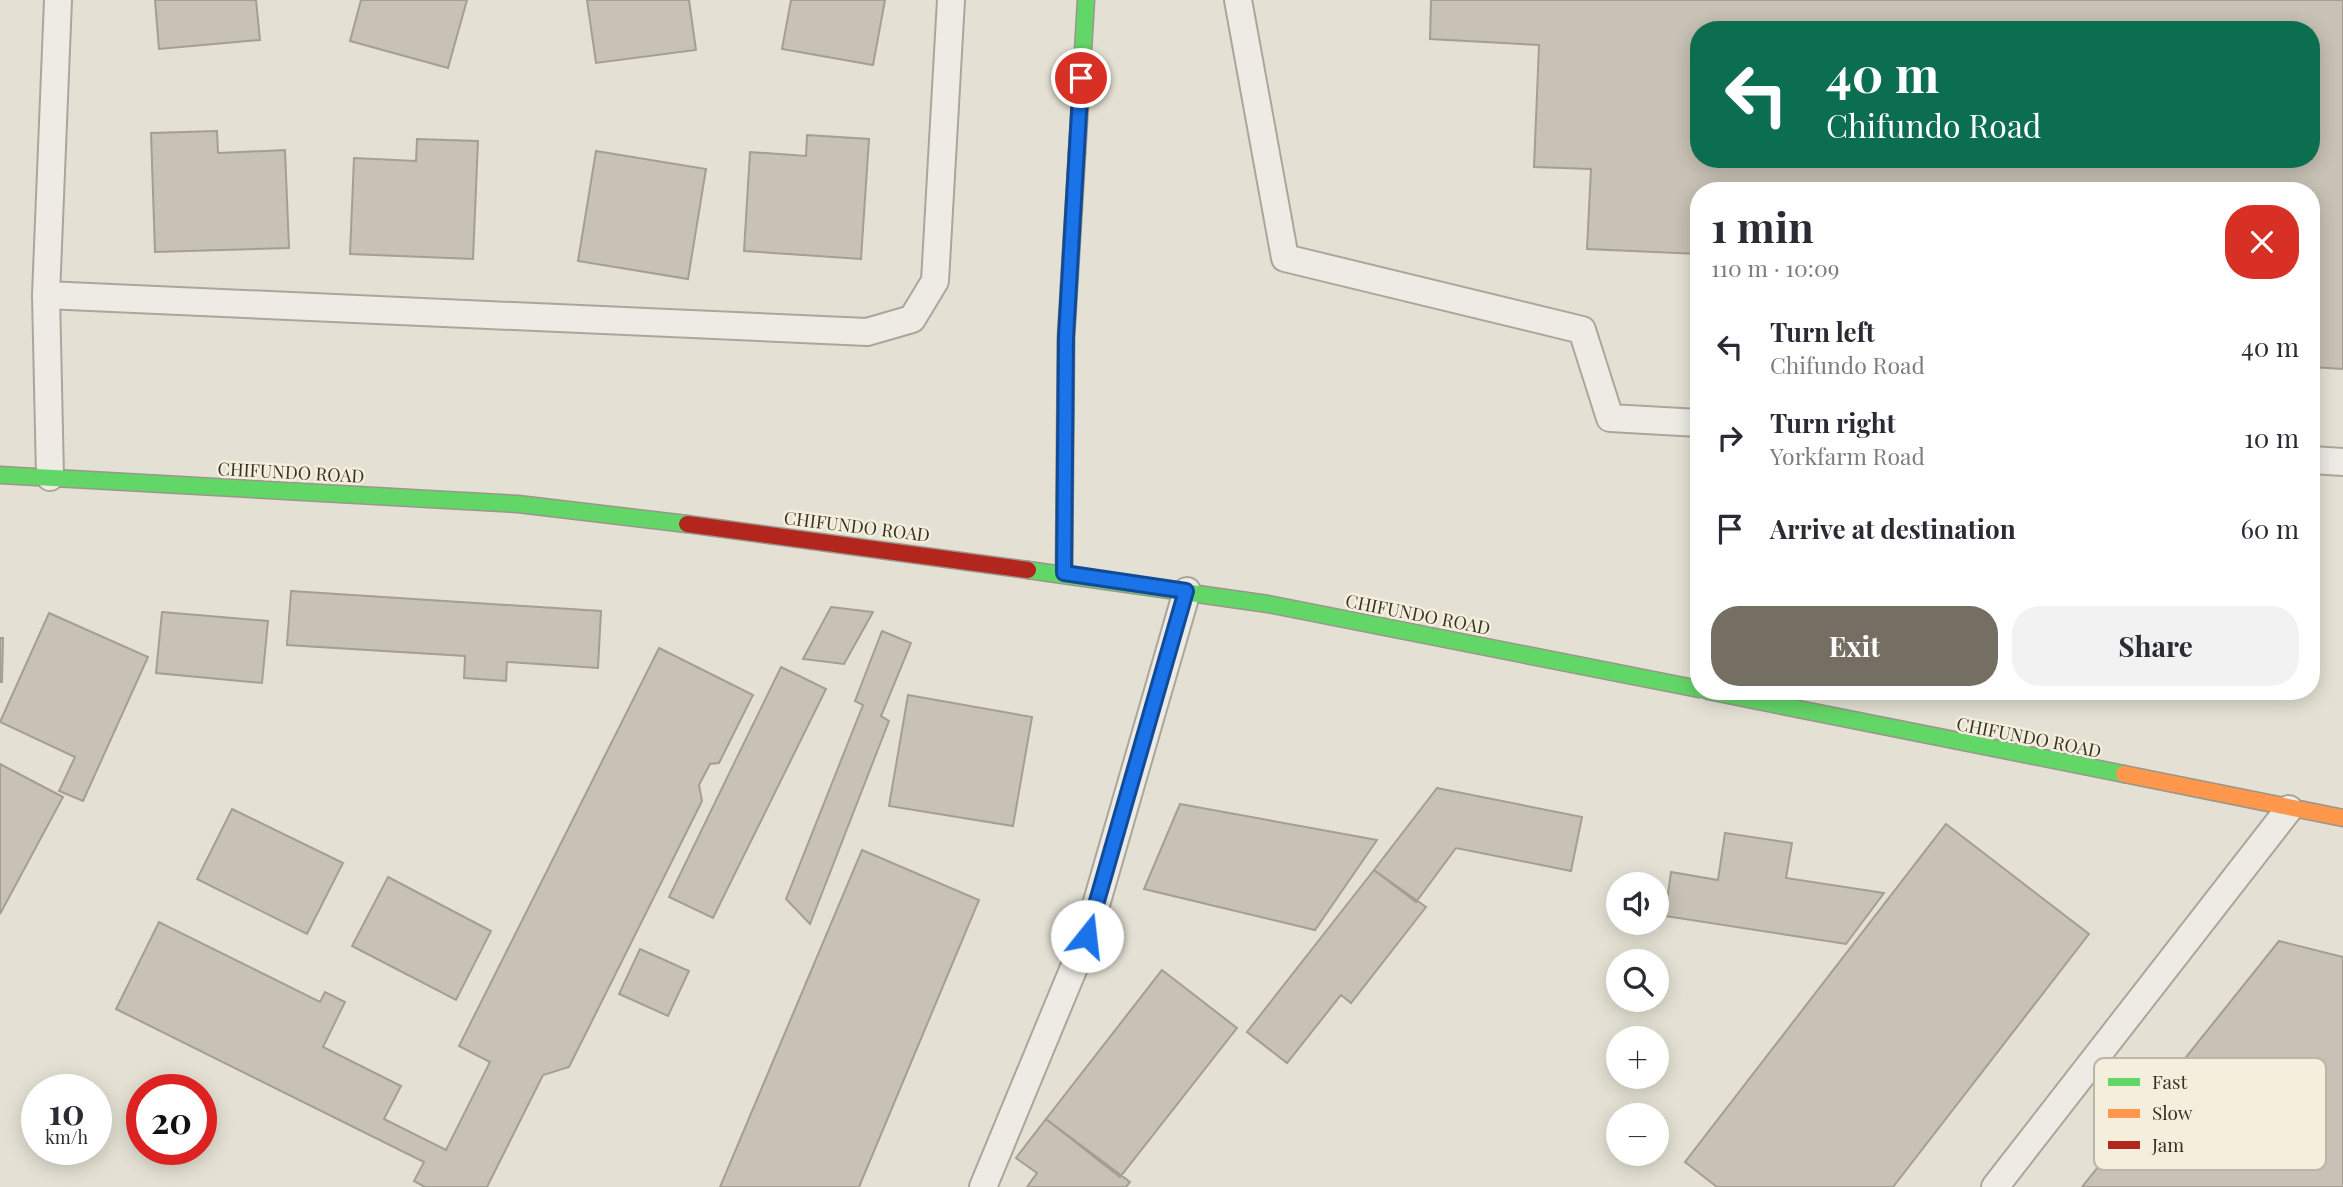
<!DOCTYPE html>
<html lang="en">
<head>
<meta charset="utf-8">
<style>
	body { margin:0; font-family:"Playfair Display",serif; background:#f2f2f3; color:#2b2b33; height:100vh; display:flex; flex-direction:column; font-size:26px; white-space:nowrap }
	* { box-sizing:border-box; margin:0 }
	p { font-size:23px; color:#7c7c81 }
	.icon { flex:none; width:38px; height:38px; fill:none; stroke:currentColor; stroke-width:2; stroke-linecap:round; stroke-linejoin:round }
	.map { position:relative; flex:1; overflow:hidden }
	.sheet { position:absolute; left:1690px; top:182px; width:630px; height:518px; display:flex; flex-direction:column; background:#fff; border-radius:28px; box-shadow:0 4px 18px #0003 }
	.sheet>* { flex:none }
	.guide { position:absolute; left:1690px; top:21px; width:630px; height:147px; border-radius:28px; box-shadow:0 4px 18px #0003; background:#0b6e4f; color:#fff; overflow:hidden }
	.buttons { position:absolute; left:1606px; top:872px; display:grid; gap:14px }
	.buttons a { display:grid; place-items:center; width:63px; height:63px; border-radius:50%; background:#fff; box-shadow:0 4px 18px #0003; font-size:35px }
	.speed { position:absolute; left:21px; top:1074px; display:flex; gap:14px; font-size:35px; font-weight:700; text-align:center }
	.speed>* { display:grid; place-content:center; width:91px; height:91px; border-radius:50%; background:#fff; box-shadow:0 4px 18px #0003; line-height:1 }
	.speed small { font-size:18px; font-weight:400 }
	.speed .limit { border:10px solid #d22; background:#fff; color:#111 }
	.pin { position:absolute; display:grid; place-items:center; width:60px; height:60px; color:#fff; margin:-30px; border:4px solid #fff; border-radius:50%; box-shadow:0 2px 7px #0007 }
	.me { position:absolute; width:77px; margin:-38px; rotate:16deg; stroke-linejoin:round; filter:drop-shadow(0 0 5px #0008) }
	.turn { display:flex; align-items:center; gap:24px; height:147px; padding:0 21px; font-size:32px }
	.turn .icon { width:91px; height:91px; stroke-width:2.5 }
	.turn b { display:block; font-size:49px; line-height:60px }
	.round { display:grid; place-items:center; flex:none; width:74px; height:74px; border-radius:28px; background:#f2f2f3 }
	.head { display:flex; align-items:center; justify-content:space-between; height:119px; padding:0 21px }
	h1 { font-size:42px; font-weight:700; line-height:52px }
	.action { display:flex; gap:14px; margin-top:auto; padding:14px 21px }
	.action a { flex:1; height:80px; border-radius:28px; background:#756e62; color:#fff; font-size:28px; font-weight:700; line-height:80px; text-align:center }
	.action a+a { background:#f2f2f3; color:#2b2b33 }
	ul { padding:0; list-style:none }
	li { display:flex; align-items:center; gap:21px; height:91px; padding:0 21px }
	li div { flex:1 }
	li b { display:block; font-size:26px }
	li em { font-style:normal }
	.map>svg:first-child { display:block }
	.building { fill:#c8c1b5; stroke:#a49e93; stroke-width:2; fill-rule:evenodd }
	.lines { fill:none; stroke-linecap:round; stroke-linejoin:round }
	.lane-casing { stroke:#aaa69c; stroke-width:30 }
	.fast-casing { stroke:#9a968c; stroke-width:19 }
	.slow-casing { stroke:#9a968c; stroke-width:19 }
	.jam-casing { stroke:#9a968c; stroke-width:19 }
	.lane { stroke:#edebe4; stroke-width:26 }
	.fast { stroke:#63d668; stroke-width:16 }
	.slow { stroke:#ff974d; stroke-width:16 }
	.jam { stroke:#b3261e; stroke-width:16 }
	.route-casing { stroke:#114b97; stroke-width:18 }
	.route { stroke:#1a73e8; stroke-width:12 }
	.labels { text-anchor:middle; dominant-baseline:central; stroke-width:5; stroke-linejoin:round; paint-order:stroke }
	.street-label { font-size:18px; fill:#393024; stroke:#f3efdc }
	.key { fill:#f3efdc; stroke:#bbb6a5; stroke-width:2 }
	.key-label { font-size:19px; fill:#393024 }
</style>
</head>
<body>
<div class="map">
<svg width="2343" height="1187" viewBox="0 0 2343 1187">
	<rect width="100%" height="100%" fill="#e4e1d4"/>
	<!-- building -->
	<path class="building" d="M155 0H256L260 40 159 49Z
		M361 0H467L448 68 350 41Z
		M587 0H689L696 50 596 63Z
		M791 0H885L873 65 782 49Z
		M1431 0H2343V369L2312 367V191H1699V254L1587 249 1591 169 1534 167 1539 45 1430 39ZM1699 30H2312V159H1699Z
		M217 131 218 153 285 150 289 248 155 252 151 133Z
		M807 135 869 139 861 259 744 251 750 152 806 156Z
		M417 139 478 141 473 259 350 254 354 158 416 161Z
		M596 151 706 169 688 279 578 261Z
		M291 591 601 611 598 668 507 662 506 681 464 678 465 656 287 645Z
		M831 607 873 612 844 664 803 659Z
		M162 612 268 621 262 683 156 673Z
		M49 613 148 657 83 801 59 791 75 757 0 722Z
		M882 631 911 643 881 716 889 721 810 924 786 899 863 705 855 701Z
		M0 638H3L2 682H0Z
		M659 648 753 695 719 763 710 764 699 785 702 801 569 1067 543 1075 487 1187H425L414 1181 424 1162 116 1009 159 922 320 1002 325 992 345 1002 323 1047 401 1086 384 1119 446 1150 490 1062 459 1046Z
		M781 667 826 689 713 918 669 897Z
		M908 695 1032 717 1013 826 889 806Z
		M0 764 63 797 0 914Z
		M1437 788 1582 817 1571 871 1456 848 1416 902 1374 870Z
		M1180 804 1377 840 1315 930 1144 889Z
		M232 809 343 863 307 934 197 879Z
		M1946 824 2089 934 1893 1187H1717L1685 1162Z
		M1725 833 1792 843 1786 878 1884 893 1846 944 1665 916 1671 872 1718 880Z
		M862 850 979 900 859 1187H720Z
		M1374 870 1426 907 1351 1003 1341 995 1287 1063 1247 1032Z
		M388 877 491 931 456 1000 352 946Z
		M2279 941 2343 957V1187H2082Z
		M640 949 689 971 668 1016 619 994Z
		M1162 970 1237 1028 1120 1177 1046 1119Z
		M1046 1119 1130 1182 1126 1187H1027L1037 1173 1016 1158Z"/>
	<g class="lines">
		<defs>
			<path id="lane" d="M1238 0 1285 258 1582 330 1610 418 1699 423
				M46 295 867 332 912 319 935 281 951 0
				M2312 460 2343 462
				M50 477 46 295 58 0
				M983 1187 1087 936 1187 591
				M1995 1187 2289 809"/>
			<path id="fast" d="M1077 153 1086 0
				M0 475 518 504 687 524
				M1028 570 1268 604 1699 689
				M1708 691 2124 774"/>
			<path id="slow" d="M1064 573 1066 337 1077 153
				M2124 774 2343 818"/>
			<path id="jam" d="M687 524 1028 570"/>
		</defs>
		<!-- lane casing -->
		<use href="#lane" class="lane-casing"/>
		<!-- fast casing -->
		<use href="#fast" class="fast-casing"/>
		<!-- slow casing -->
		<use href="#slow" class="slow-casing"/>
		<!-- jam casing -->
		<use href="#jam" class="jam-casing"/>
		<!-- lane -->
		<use href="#lane" class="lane"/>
		<!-- fast -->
		<use href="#fast" class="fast"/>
		<!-- slow -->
		<use href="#slow" class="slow"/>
		<!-- jam -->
		<use href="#jam" class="jam"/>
	</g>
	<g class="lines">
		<defs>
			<path id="route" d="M1081 78 1066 337 1064 573 1186 591 1087 936"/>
		</defs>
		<!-- route casing -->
		<use href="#route" class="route-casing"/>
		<!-- route -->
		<use href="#route" class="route"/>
	</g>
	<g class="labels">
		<!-- street labels -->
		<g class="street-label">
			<text transform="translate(291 472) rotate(3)">CHIFUNDO ROAD</text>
			<text transform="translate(857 526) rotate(7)">CHIFUNDO ROAD</text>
			<text transform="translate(1418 614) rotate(11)">CHIFUNDO ROAD</text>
			<text transform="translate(2029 737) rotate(11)">CHIFUNDO ROAD</text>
		</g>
	</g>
	<!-- legend -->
	<rect x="2094" y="1058" width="232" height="112" rx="10" class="key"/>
	<rect x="2108" y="1078" width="32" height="8" fill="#63d668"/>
	<rect x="2108" y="1109" width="32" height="9" fill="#ff974d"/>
	<rect x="2108" y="1141" width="32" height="8" fill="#b3261e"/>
	<g class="key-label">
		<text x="2152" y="1089">Fast</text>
		<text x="2152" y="1120">Slow</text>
		<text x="2152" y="1152">Jam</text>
	</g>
</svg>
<div class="buttons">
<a><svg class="icon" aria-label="sound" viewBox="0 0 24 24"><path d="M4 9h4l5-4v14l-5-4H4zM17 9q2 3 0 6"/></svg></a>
<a><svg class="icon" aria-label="search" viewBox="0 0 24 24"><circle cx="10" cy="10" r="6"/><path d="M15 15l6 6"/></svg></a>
<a>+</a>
<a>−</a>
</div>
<div class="speed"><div>10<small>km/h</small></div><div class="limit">20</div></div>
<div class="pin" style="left:1081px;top:78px;background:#d93025"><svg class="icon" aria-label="arrive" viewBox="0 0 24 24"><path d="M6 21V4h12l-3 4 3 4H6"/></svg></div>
<svg class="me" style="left:1087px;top:936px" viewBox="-20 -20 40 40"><circle r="19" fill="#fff"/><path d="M0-13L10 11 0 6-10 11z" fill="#1a73e8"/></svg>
<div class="guide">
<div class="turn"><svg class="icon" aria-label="left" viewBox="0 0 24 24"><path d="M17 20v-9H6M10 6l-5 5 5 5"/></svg><div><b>40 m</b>Chifundo Road</div></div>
</div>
<section class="sheet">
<div class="head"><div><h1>1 min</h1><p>110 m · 10:09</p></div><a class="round" style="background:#d93025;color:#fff"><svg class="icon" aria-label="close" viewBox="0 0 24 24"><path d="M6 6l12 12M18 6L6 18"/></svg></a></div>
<ul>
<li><svg class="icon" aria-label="left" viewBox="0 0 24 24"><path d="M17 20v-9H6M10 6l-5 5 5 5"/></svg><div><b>Turn left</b><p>Chifundo Road</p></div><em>40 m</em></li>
<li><svg class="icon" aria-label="right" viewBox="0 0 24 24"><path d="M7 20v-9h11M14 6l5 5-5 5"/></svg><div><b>Turn right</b><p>Yorkfarm Road</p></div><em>10 m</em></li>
<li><svg class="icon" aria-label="arrive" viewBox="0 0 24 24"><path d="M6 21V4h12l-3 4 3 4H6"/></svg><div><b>Arrive at destination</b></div><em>60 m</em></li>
</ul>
<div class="action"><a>Exit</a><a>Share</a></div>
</section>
</div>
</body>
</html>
